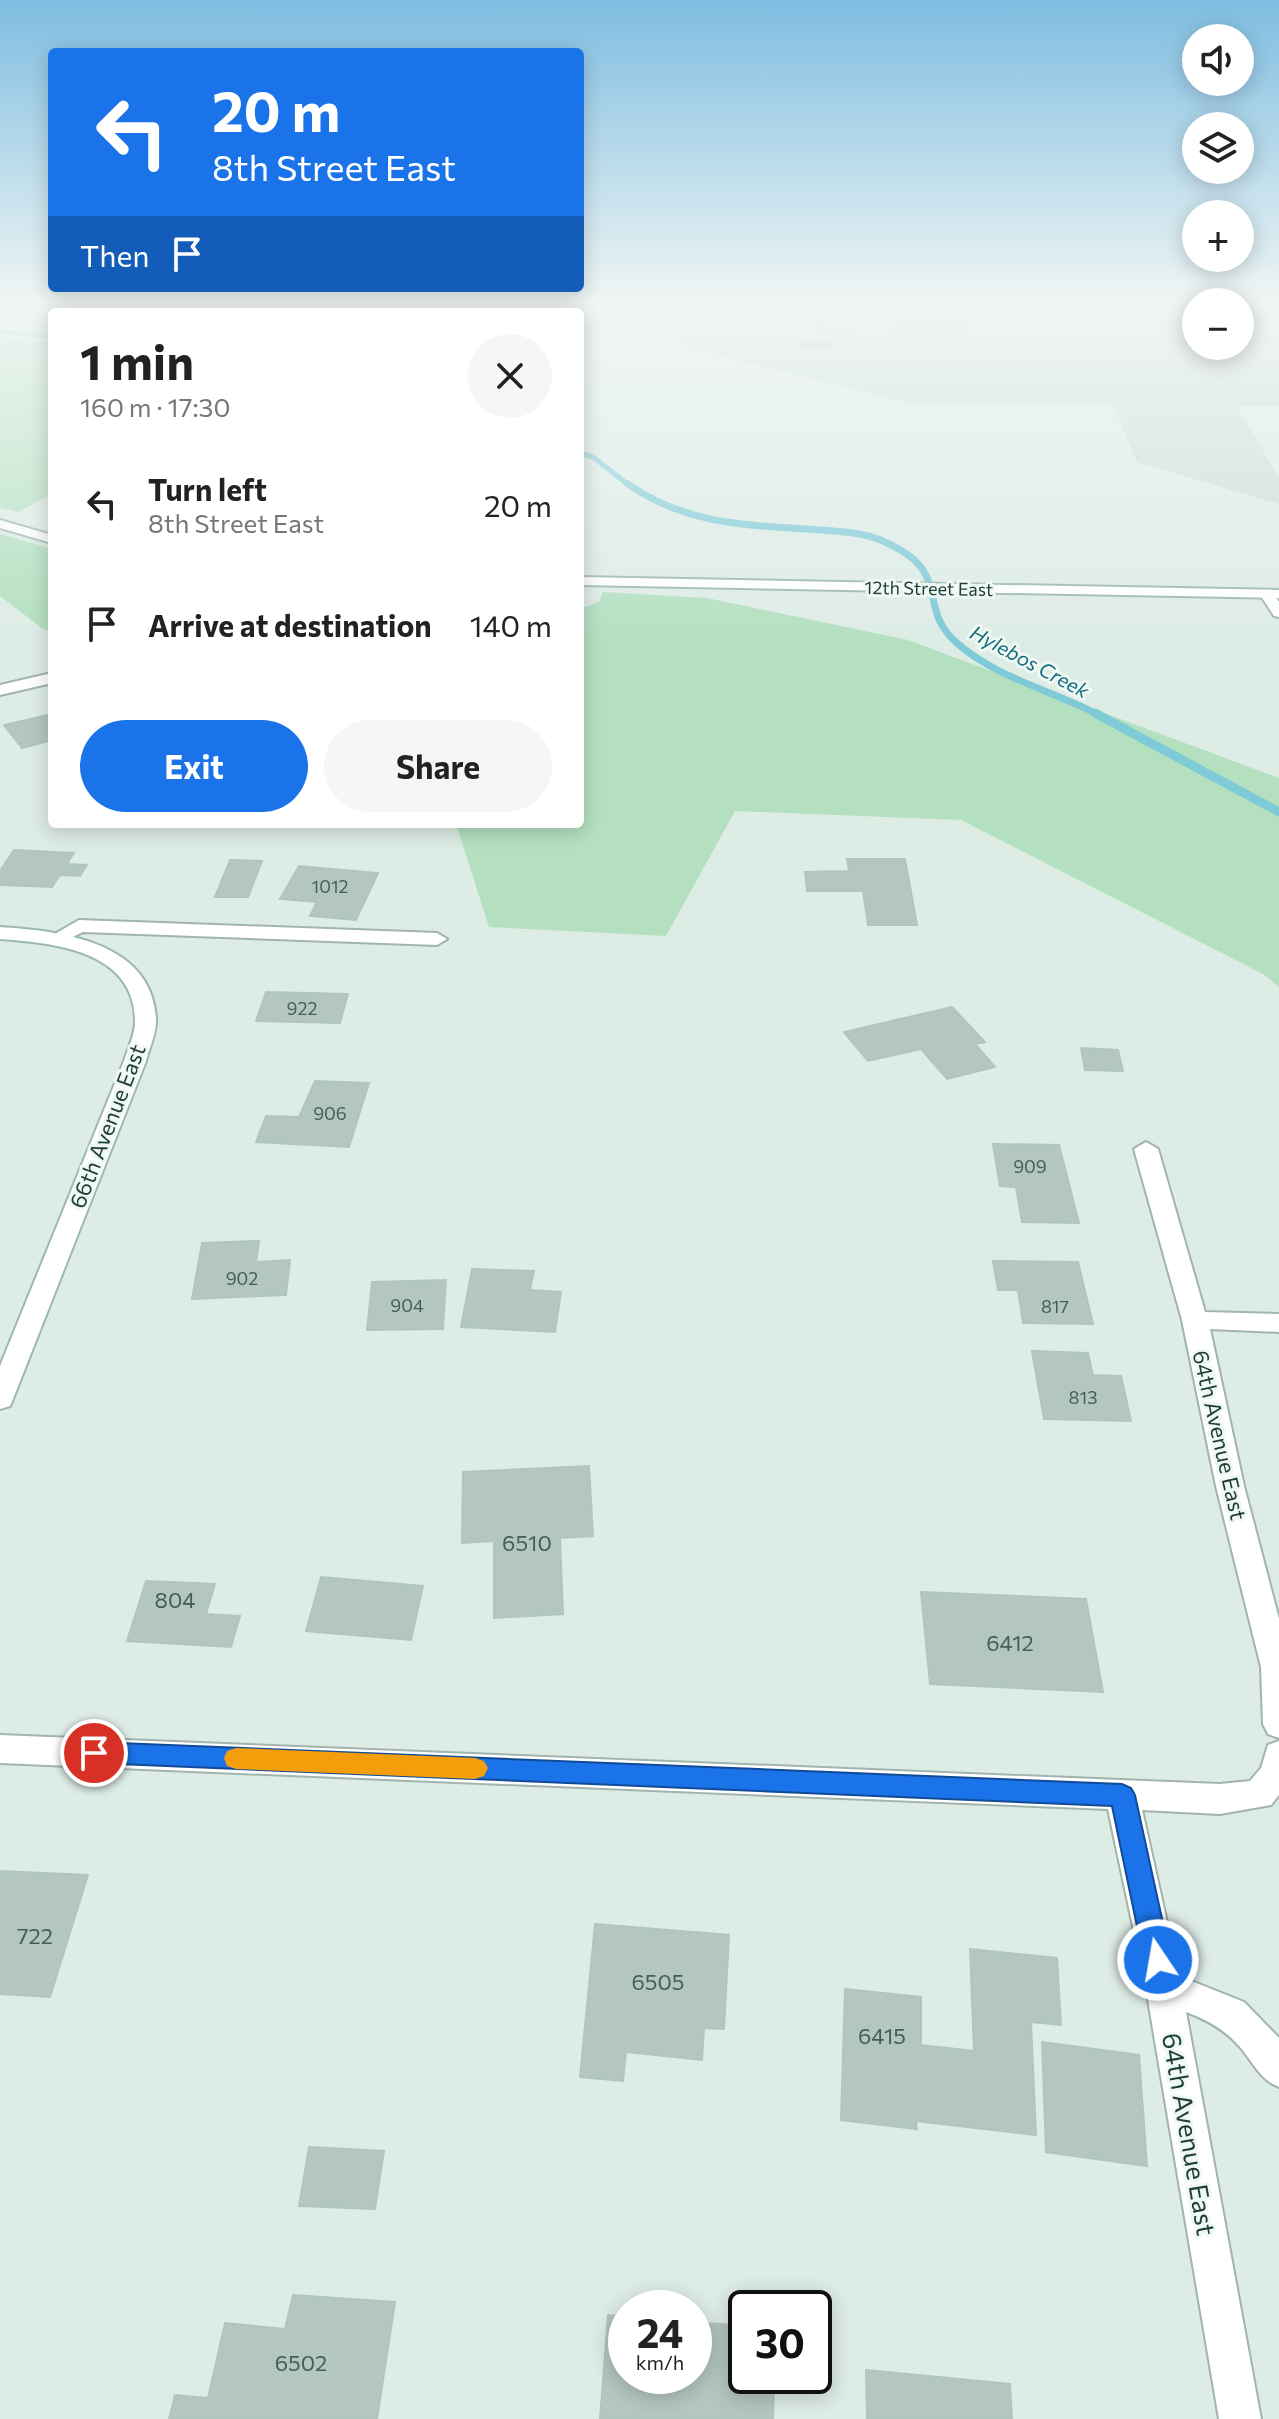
<!DOCTYPE html>
<html lang="en">
<head>
<meta charset="utf-8">
<style>
	body { margin:0; font-family:Commissioner,sans-serif; background:#f6f6f6; color:#222; height:100vh; display:flex; flex-direction:column; font-size:30px; white-space:nowrap }
	* { box-sizing:border-box; margin:0 }
	p { font-size:26px; color:#767676 }
	.icon { flex:none; width:44px; height:44px; fill:none; stroke:currentColor; stroke-width:2; stroke-linecap:round; stroke-linejoin:round }
	.map { position:relative; flex:1; overflow:hidden }
	.sheet { position:absolute; left:48px; top:308px; width:536px; height:520px; display:flex; flex-direction:column; background:#fff; border-radius:8px; box-shadow:0 4px 20px #0003 }
	.sheet>* { flex:none }
	.guide { position:absolute; left:48px; top:48px; width:536px; height:244px; border-radius:8px; box-shadow:0 4px 20px #0003; background:#1a73e8; color:#fff; overflow:hidden }
	.tools { position:absolute; left:1182px; top:24px; display:grid; gap:16px }
	.tools a { display:grid; place-items:center; width:72px; height:72px; border-radius:50%; background:#fff; box-shadow:0 4px 20px #0003; font-size:40px }
	.speed { position:absolute; left:608px; top:2290px; display:flex; gap:16px; font-size:40px; font-weight:700; text-align:center }
	.speed>* { display:grid; place-content:center; width:104px; height:104px; border-radius:50%; background:#fff; box-shadow:0 4px 20px #0003; line-height:1 }
	.speed small { font-size:20px; font-weight:400 }
	.speed .limit { border:4px solid #111; border-radius:12px; background:#fff; color:#111 }
	.pin { position:absolute; display:grid; place-items:center; width:68px; height:68px; color:#fff; margin:-34px; border:4px solid #fff; border-radius:50%; box-shadow:0 2px 8px #0007 }
	.me { position:absolute; width:88px; margin:-44px; rotate:348deg; stroke-linejoin:round; filter:drop-shadow(0 0 6px #0008) }
	.turn { display:flex; align-items:center; gap:28px; height:168px; padding:0 32px; font-size:36px }
	.turn .icon { width:104px; height:104px; stroke-width:2.5 }
	.turn b { display:block; font-size:56px; line-height:68px }
	.then { display:flex; align-items:center; height:76px; padding:0 32px; background:#0003; gap:16px; font-size:30px }
	.round { display:grid; place-items:center; flex:none; width:84px; height:84px; border-radius:42px; background:#f6f6f6 }
	.summary { display:flex; align-items:center; justify-content:space-between; height:136px; padding:0 32px }
	h1 { font-size:48px; font-weight:700; line-height:60px }
	.button { display:flex; gap:16px; margin-top:auto; padding:16px 32px }
	.button a { flex:1; height:92px; border-radius:48px; background:#1a73e8; color:#fff; font-size:32px; font-weight:700; line-height:92px; text-align:center }
	.button a+a { background:#f6f6f6; color:#222 }
	ul { padding:0; list-style:none }
	li { display:flex; align-items:center; gap:24px; height:120px; padding:0 32px }
	li div { flex:1 }
	li b { display:block; font-size:30px }
	li em { font-style:normal }
	.map>svg:first-child { display:block }
	.built { fill:#ccdcd5 }
	.green { fill:#b4e0c0 }
	.lines { fill:none; stroke-linecap:round; stroke-linejoin:round }
	.stream-far2 { stroke:#7fcad7; stroke-width:5 }
	.stream-far1 { stroke:#7fcad7; stroke-width:7 }
	.stream { stroke:#7fcad7; stroke-width:9 }
	.building { fill:#b3c7bf; stroke:#b0c6bd; stroke-width:2 }
	.street-casing { stroke:#a1b4ad; stroke-width:4 }
	.secondary-casing { stroke:#9cb9ae; stroke-width:4 }
	.street { fill:#fff; fill-rule:evenodd }
	.secondary { fill:#fff; fill-rule:evenodd }
	.route { fill:#1a73e8; stroke:#114b97; stroke-width:2 }
	.slow { fill:#f59e0b }
	.labels { text-anchor:middle; dominant-baseline:central; stroke-width:6; stroke-linejoin:round; paint-order:stroke }
	.far-street-label { font-size:18px; fill:#1e3d35; stroke:#eff8f3 }
	.number-label { font-size:18px; fill:#436058 }
	.far-water-label { font-size:20px; font-style:italic; fill:#126c7f; stroke:#eff8f3 }
	.street-label { font-size:22px; fill:#1e3d35; stroke:#eff8f3 }
	.near-number-label { font-size:22px; fill:#436058 }
	.near-street-label { font-size:26px; fill:#1e3d35; stroke:#eff8f3 }
</style>
</head>
<body>
<div class="map">
<svg width="1279" height="2419" viewBox="0 0 1279 2419">
	<rect width="100%" height="100%" fill="#deece6"/>
	<!-- built -->
	<path class="built" d="M663 305H1196V346H1240V305H1279V406H1237L1279 478V504L1137 462 1113 405 905 402 687 347 660 321Z"/>
	<!-- green -->
	<path class="green" d="M0 337 52 342V494L18 512 0 508Z
		M0 534 52 549V631L43 629 0 596Z
		M603 592 707 598 908 640 1279 778V987L1263 974 961 820 735 811 666 936 489 927 456 824H580V609L599 602Z"/>
	<g class="lines">
		<!-- stream-far2 -->
		<path class="stream-far2" d="M0 332 52 337
			M580 453 593 457 630 486"/>
		<!-- stream-far1 -->
		<path class="stream-far1" d="M628 484C683 523 743 525 807 529 832 531 862 531 885 542 955 573 914 606 958 644 997 678 1054 691 1099 715"/>
		<!-- stream -->
		<path class="stream" d="M1095 713 1279 812"/>
	</g>
	<!-- building -->
	<path class="building" d="M801 305H819V323H801Z
		M863 305H951L954 316 864 319Z
		M979 305H1010L1015 320 982 319Z
		M1240 305H1254L1265 322 1240 326Z
		M919 315 962 316 963 322 920 321Z
		M893 323 963 325 964 331 894 329Z
		M847 326 849 335 819 334 818 327Z
		M801 342H831L832 348 802 347Z
		M52 714V740L22 748 4 725Z
		M14 850 74 853 67 864 87 865 80 876 60 875 52 887 0 885V871Z
		M847 859H905L917 925H868L863 891H807L805 872 849 871Z
		M230 860 262 861 248 897H215Z
		M299 866 378 873 356 920 310 916 317 902 280 899Z
		M266 992 348 994 340 1023 256 1021Z
		M952 1007 985 1042 975 1044 995 1067 947 1079 921 1049 868 1061 844 1032Z
		M1081 1048 1118 1050 1123 1071 1085 1070Z
		M315 1081 369 1083 349 1147 256 1142 266 1116 299 1117Z
		M993 1144 1059 1145 1079 1223 1022 1222 1016 1187 1000 1186Z
		M259 1241 256 1262 290 1260 286 1295 192 1299 202 1243Z
		M993 1261 1078 1262 1093 1324 1023 1323 1018 1290H998Z
		M472 1269 534 1271 530 1290 561 1292 555 1332 461 1327Z
		M446 1280 443 1329 367 1330 372 1282Z
		M1032 1351 1088 1353 1093 1375 1121 1376 1131 1421 1044 1419Z
		M589 1466 593 1536 560 1538 563 1614 494 1618V1541L462 1543 463 1472Z
		M321 1577 423 1586 411 1640 306 1631Z
		M146 1581 215 1584 206 1614 240 1616 231 1647 127 1641Z
		M921 1592 1086 1599 1103 1692 930 1684Z
		M0 1871 88 1875 50 1997 0 1994Z
		M595 1924 729 1935 724 2029 704 2028 702 2060 626 2052 623 2081 580 2077Z
		M970 1949 1057 1958 1061 2025 1031 2022 1036 2135 916 2121 917 2129 841 2120 845 1989 921 1997V2045L974 2051Z
		M1042 2042 1139 2055 1147 2166 1046 2152Z
		M309 2147 384 2151 375 2209 299 2206Z
		M293 2295 395 2302 377 2419H169L175 2395 208 2398 225 2323 285 2329Z
		M608 2315 626 2317V2376H694V2322L746 2326V2376H774L773 2419H600Z
		M866 2370 1010 2384 1012 2419H867Z"/>
	<g class="lines">
		<defs>
			<path id="street" d="M1261 590 1273 593 1279 602V617L1274 616 1259 593Z
				M52 673V683L0 695V685Z
				M79 920 437 933 447 939 437 945 83 932 58 944 48 938Z
				M1146 1142 1158 1149 1205 1312 1279 1314V1332L1210 1329 1244 1486 1279 1619V1738L1268 1734 1263 1724 1261 1667 1216 1486 1182 1320 1134 1149Z
				M0 1735 1220 1784 1250 1781 1261 1768 1268 1745 1279 1741V1795L1271 1805 1220 1814 1142 1810 1179 1976 1244 2002 1279 2038V2087C1260 2080 1253 2062 1240 2047 1225 2030 1208 2020 1186 2012L1261 2419H1219L1146 1988 1108 1809 0 1763Z"/>
			<path id="secondary" d="M0 520 52 535V543L0 528Z
				M580 577 1279 590V598L580 585Z
				M0 927C60 931 152 941 156 1019 157 1033 149 1048 146 1061L13 1399 10 1406 0 1409V1366L124 1061C128 1048 136 1033 135 1019 133 950 53 943 0 939Z"/>
		</defs>
		<!-- street casing -->
		<use href="#street" class="street-casing"/>
		<!-- secondary casing -->
		<use href="#secondary" class="secondary-casing"/>
		<!-- street -->
		<use href="#street" class="street"/>
		<!-- secondary -->
		<use href="#secondary" class="secondary"/>
	</g>
	<!-- sky -->
	<linearGradient id="sky" x2="0" y2="1"><stop stop-color="#7ebde1"/><stop offset="0.47" stop-color="#f0f6f4"/><stop offset="1" stop-color="#f0f6f4" stop-opacity="0"/></linearGradient>
	<rect width="1279" height="643" fill="url(#sky)"/>
	<!-- route -->
	<path class="route" d="M94 1742 1122 1784 1131 1788 1135 1795 1171 1960 1167 1969 1158 1973 1148 1969 1144 1960 1112 1806 94 1763 85 1760 81 1753 85 1745Z"/>
	<!-- slow -->
	<path class="slow" d="M236 1748 475 1758 484 1761 488 1768 484 1776 475 1779 236 1769 227 1766 224 1758 227 1751Z"/>
	<g class="labels">
		<!-- far-street labels -->
		<g class="far-street-label">
			<text transform="translate(929 588) rotate(1)">12th Street East</text>
		</g>
		<!-- number labels -->
		<g class="number-label">
			<text x="330" y="886">1012</text>
			<text x="302" y="1008">922</text>
			<text x="330" y="1113">906</text>
			<text x="1030" y="1166">909</text>
			<text x="242" y="1278">902</text>
			<text x="407" y="1305">904</text>
			<text x="1055" y="1306">817</text>
			<text x="1083" y="1397">813</text>
		</g>
		<!-- far-water labels -->
		<g class="far-water-label">
			<text transform="translate(1030 661) rotate(28)">Hylebos Creek</text>
		</g>
		<!-- street labels -->
		<g class="street-label">
			<text transform="translate(107 1126) rotate(-69)">66th Avenue East</text>
			<text transform="translate(1220 1435) rotate(77)">64th Avenue East</text>
		</g>
		<!-- near-number labels -->
		<g class="near-number-label">
			<text x="527" y="1542">6510</text>
			<text x="175" y="1599">804</text>
			<text x="1010" y="1642">6412</text>
			<text x="35" y="1935">722</text>
			<text x="658" y="1981">6505</text>
			<text x="882" y="2035">6415</text>
			<text x="301" y="2362">6502</text>
		</g>
		<!-- near-street labels -->
		<g class="near-street-label">
			<text transform="translate(1190 2134) rotate(80)">64th Avenue East</text>
		</g>
	</g>
</svg>
<div class="tools">
<a><svg class="icon" aria-label="sound" viewBox="0 0 24 24"><path d="M4 9h4l5-4v14l-5-4H4zM17 9q2 3 0 6"/></svg></a>
<a><svg class="icon" aria-label="layers" viewBox="0 0 24 24"><path d="M12 4l9 5-9 5-9-5zM3 14l9 5 9-5"/></svg></a>
<a>+</a>
<a>−</a>
</div>
<div class="speed"><div>24<small>km/h</small></div><div class="limit">30</div></div>
<div class="pin" style="left:94px;top:1753px;background:#d93025"><svg class="icon" aria-label="arrive" viewBox="0 0 24 24"><path d="M6 21V4h12l-3 4 3 4H6"/></svg></div>
<svg class="me" style="left:1158px;top:1960px" viewBox="-20 -20 40 40"><circle r="17" fill="#1a73e8" stroke="#fff" stroke-width="3"/><path d="M0-11L8 9 0 5-8 9z" fill="#fff"/></svg>
<div class="guide">
<div class="turn"><svg class="icon" aria-label="left" viewBox="0 0 24 24"><path d="M17 20v-9H6M10 6l-5 5 5 5"/></svg><div><b>20 m</b>8th Street East</div></div>
<div class="then">Then<svg class="icon" aria-label="arrive" viewBox="0 0 24 24"><path d="M6 21V4h12l-3 4 3 4H6"/></svg></div>
</div>
<section class="sheet">
<div class="summary"><div><h1>1 min</h1><p>160 m · 17:30</p></div><a class="round"><svg class="icon" aria-label="close" viewBox="0 0 24 24"><path d="M6 6l12 12M18 6L6 18"/></svg></a></div>
<ul>
<li><svg class="icon" aria-label="left" viewBox="0 0 24 24"><path d="M17 20v-9H6M10 6l-5 5 5 5"/></svg><div><b>Turn left</b><p>8th Street East</p></div><em>20 m</em></li>
<li><svg class="icon" aria-label="arrive" viewBox="0 0 24 24"><path d="M6 21V4h12l-3 4 3 4H6"/></svg><div><b>Arrive at destination</b></div><em>140 m</em></li>
</ul>
<div class="button"><a>Exit</a><a>Share</a></div>
</section>
</div>
</body>
</html>
